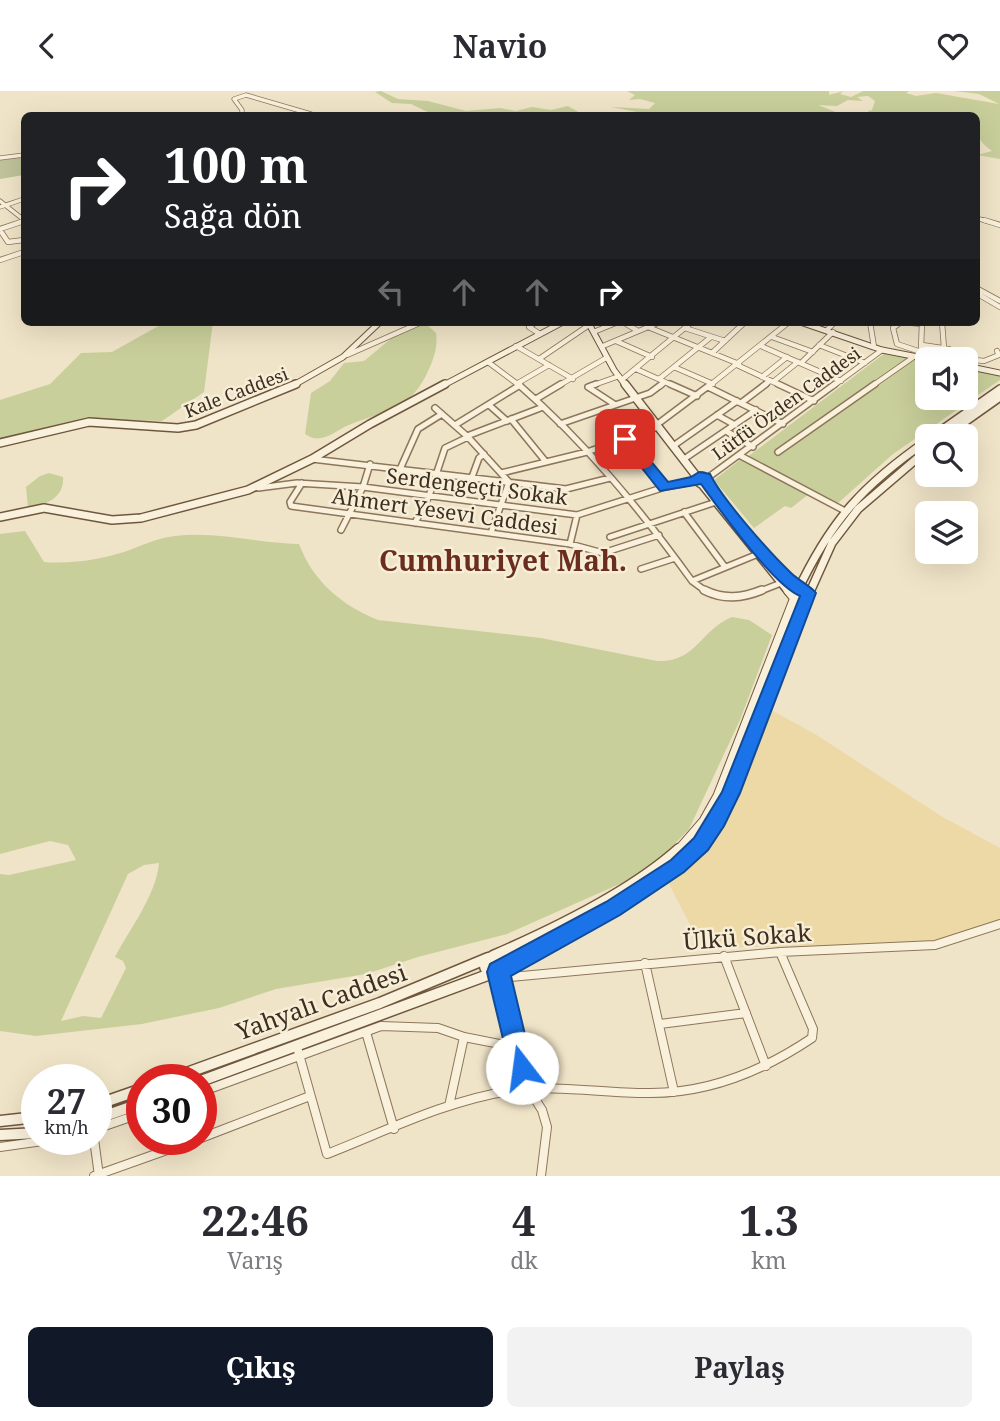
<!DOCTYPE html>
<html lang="tr">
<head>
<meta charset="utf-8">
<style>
	body { margin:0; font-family:"Noto Serif",serif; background:#f2f2f3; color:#2b2b33; height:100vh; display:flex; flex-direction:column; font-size:26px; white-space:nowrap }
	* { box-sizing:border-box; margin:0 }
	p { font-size:23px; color:#7c7c81 }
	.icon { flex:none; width:38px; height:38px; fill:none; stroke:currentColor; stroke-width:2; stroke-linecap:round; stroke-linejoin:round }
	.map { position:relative; height:1085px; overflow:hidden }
	.details { display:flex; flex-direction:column; background:#fff; flex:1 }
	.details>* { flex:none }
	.guide { position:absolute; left:21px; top:21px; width:959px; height:214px; border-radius:10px; box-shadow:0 7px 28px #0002; background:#202124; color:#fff; overflow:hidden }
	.fabs { position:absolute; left:915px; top:256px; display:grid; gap:14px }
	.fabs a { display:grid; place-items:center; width:63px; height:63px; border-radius:10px; background:#fff; box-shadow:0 7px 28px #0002; font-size:35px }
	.speed { position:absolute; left:21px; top:973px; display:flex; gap:14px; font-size:35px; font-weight:700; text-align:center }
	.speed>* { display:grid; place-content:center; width:91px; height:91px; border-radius:50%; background:#fff; box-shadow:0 7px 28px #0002; line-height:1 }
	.speed small { font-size:18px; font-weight:400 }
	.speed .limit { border:10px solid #d22; background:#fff; color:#111 }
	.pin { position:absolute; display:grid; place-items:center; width:60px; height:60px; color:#fff; margin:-30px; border-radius:14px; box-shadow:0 4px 10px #0006 }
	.me { position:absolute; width:77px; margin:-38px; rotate:345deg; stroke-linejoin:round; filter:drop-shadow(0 0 5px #0008) }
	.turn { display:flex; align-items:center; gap:24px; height:147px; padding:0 28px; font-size:32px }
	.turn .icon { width:91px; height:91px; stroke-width:2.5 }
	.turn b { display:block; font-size:49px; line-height:60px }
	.lanes { display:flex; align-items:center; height:66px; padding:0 28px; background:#0003; justify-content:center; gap:35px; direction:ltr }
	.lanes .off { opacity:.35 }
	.eta { display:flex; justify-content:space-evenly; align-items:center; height:119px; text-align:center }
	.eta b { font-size:42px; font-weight:700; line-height:49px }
	.button { display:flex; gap:14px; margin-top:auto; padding:14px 28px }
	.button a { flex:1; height:80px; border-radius:10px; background:#111827; color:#fff; font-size:28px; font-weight:700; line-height:80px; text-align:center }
	.button a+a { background:#f2f2f3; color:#2b2b33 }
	header { display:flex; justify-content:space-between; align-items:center; height:91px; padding:0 28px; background:#fff; font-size:32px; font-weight:700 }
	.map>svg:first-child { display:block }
	.green { fill:#c9cf9b; fill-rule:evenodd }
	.sand { fill:#ecd9a5 }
	.cemetery { fill:#bfc49a }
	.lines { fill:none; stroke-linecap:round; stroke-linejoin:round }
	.street-far4-casing { stroke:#8d765c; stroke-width:5 }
	.street-far3-casing { stroke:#8d765c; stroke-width:6 }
	.street-far2-casing { stroke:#8d765c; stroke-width:8 }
	.street-far1-casing { stroke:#8d765c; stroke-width:10 }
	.street-casing { stroke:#8d765c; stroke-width:10 }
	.secondary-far3-casing { stroke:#6f573f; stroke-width:7 }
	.secondary-far2-casing { stroke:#6f573f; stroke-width:10 }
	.secondary-far1-casing { stroke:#6f573f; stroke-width:11 }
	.secondary-casing { stroke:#6f573f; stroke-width:13 }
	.street-far4 { stroke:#faf1dc; stroke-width:3.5 }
	.street-far3 { stroke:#faf1dc; stroke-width:4.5 }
	.street-far2 { stroke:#faf1dc; stroke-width:5 }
	.street-far1 { stroke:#faf1dc; stroke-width:7 }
	.street { stroke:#faf1dc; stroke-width:8 }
	.secondary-far3 { stroke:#faf1dc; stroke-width:5 }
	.secondary-far2 { stroke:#faf1dc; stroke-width:7 }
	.secondary-far1 { stroke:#faf1dc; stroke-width:9 }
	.secondary { stroke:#faf1dc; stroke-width:10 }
	.route { fill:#1a73e8; stroke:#114b97; stroke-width:2 }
	.labels { text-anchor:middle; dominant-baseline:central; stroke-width:5; stroke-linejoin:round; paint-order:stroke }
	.far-street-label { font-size:18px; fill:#3d2e20; stroke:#f7eed8 }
	.street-label { font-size:21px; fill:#3d2e20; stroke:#f7eed8 }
	.near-street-label { font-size:24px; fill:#3d2e20; stroke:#f7eed8 }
	.district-label { font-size:28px; font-weight:bold; fill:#6b2e1e; stroke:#f7eed8 }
</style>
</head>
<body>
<header><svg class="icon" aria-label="back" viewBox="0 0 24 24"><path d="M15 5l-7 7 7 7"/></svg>Navio<svg class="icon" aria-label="heart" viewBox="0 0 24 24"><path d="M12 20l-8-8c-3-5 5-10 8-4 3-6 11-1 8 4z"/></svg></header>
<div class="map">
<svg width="1000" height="1085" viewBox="0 0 1000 1085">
	<rect width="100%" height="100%" fill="#f0e4c8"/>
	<!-- green -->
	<path class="green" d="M381 0 398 8 428 10 466 20 500 17 516 20 532 16 551 19 568 15 580 22 594 24H434L411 13 392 12 375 1Z
		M627 0H829V4L844 0 840 3 851 6 863 0H909L906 2 916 5 936 2 999 13 979 3 954 0H1000V68L977 64 992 60C977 49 976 43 976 24H870L868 20 872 19 875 10 868 5 857 6 863 10 848 9 837 15 818 14 843 24H653L611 16 649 18 655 12 640 8 629 9 635 4Z
		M183 231H213L204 301 162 330 87 328 0 348V309L50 293 81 262 112 261 162 233Z
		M426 233 436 242C438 255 434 267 429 278 411 320 386 319 349 334 334 340 321 355 305 343L311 302 330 290 344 272 364 270 393 246Z
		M885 262 927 271 928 306H966V278L1000 285V289L893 363 837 413 746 367Z
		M741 368 809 403 791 417 785 415 754 437 714 389Z
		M49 382 63 386C65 406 45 415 28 417L26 396 40 385Z
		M25 440 44 471C71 473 98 469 124 461 141 455 157 447 175 445 217 440 257 452 299 453 313 490 341 514 378 529L541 547 657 570C696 572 700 539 732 526L749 529 772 544 740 629 689 738 666 762 633 787 507 843 418 866 366 883 276 898 219 917 142 933 36 945 0 940V783L9 784 76 769 68 754 50 750 0 763V443ZM159 772C156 805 130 837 115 866L123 870 126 877 101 927 83 925 61 930 128 783 144 774Z"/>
	<!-- sand -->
	<path class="sand" d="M771 619 815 643 941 725 1000 757V830L935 850 830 856H745L703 859 668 791C727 749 744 683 771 619Z"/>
	<!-- cemetery -->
	<path class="cemetery" d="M24 65V84L0 88V68Z"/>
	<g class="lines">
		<defs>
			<path id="street-far4" d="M242 24V19L234 8 246 4 311 23
				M0 67 24 64
				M0 110 24 129
				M0 116 24 108
				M976 127 990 131
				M21 131 24 130"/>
			<path id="street-far3" d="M984 129 1000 134
				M0 138 24 130
				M2 142 8 151 24 149
				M0 169 24 161
				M976 197 1000 210
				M976 202 1000 216
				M536 231 529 236 540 243
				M623 231 638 240
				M870 231 874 256
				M942 231 944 257
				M648 236 739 273
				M685 237 725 250
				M827 239 835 231
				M596 240 618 231
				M772 246 813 261
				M616 250 652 266
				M819 254 865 272
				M922 254 949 258 963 268
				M516 255 573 288
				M603 255 660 231
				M761 255 841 290
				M921 258 922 231
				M921 261 897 253 893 237 901 231 922 233
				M712 262 745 231
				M347 264 422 231
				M539 268 589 234
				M966 268 984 270 999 264 997 260
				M488 271 520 295
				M801 272 833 241
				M737 274 782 295
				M674 276 713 293
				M636 278 674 295
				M762 286 787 266
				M624 287 692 231
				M659 288 711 246
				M773 291 798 271
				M518 292 549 274
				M558 295 606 267
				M591 295 619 285
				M660 295 665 291
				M709 295 789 231
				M763 295 770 290
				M833 295 882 259
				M872 295 915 265"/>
			<path id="street-far2" d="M518 293C585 351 640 418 692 490L707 501
				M596 293 588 296 614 313
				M670 293 697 305
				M778 293 814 310
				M708 296 783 333
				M536 308 561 293
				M741 312 766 293
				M489 314 507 330
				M435 317 468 346 509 391 491 442
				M717 324 735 334
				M511 328 546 371
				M659 332 711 293
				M560 333 650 302 662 293
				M455 334 520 294
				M726 340 753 356
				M467 345 543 316
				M625 347 665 396
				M676 353 737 310
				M778 361 875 293
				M741 365 845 420
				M687 366 756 319
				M312 368 566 398 610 387
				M401 376 418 338 442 323
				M501 382 587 361 658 336
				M472 386 479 367 484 363
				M706 388 835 293
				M302 392 290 411 291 415 570 453 603 462 659 444
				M258 397 297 392 363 396 577 424 665 396 697 390
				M684 421 725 476
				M415 432 429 405 445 357 468 346
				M341 439 363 396 370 373
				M610 446 716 411
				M570 453 577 424
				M641 478 675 467
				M692 490 758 463
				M758 501 781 492"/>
			<path id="street-far1" d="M704 499C724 509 742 507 762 499"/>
			<path id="street" d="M724 865 766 975
				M645 872 674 1001
				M497 881 501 887 780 861 935 854 1000 833
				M501 887 515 956 528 997 542 1019 547 1036 541 1085
				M660 933 746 922
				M366 941 394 1038
				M297 956 327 1063C386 1040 445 1010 509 1000 555 993 601 1002 647 1002 708 1003 763 980 812 947L813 938 780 861
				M201 1001 381 935 438 937 464 946 515 956
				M449 1015 464 946
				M96 1038 142 1022
				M201 1047 310 1005
				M94 1048 99 1085
				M0 1056 57 1048
				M94 1085 198 1048"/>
			<path id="secondary-far3" d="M588 231 614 279 626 295
				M800 231 882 259 928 268
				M966 275 1000 282
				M292 295 343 266 380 231
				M442 295 563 231"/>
			<path id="secondary-far2" d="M625 293 697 386
				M933 345 1000 298
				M945 345 1000 306
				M0 352 89 331 178 337 196 334 296 293
				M698 389a4 4 0 1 1 8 0a4 4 0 1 1-8 0Z
				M701 392 789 501
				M0 426 44 417 112 429 141 427 248 399 312 368 370 333 445 293
				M766 464 801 499
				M797 501C831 429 863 394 928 349
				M810 501 832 452 858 418 928 358"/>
			<path id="secondary-far1" d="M788 499 796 509
				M678 760 704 730 718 705 798 499
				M694 760 713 737 731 702 810 499"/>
			<path id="secondary" d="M493 865C553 839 631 801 679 758
				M485 874a8 8 0 1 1 16 0a8 8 0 1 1-16 0Z
				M500 878C566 843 641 810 695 758
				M167 989 380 912 488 867
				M201 990 493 882
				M96 1014 142 998
				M96 1028 142 1012
				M0 1030 37 1026
				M0 1044 37 1042"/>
		</defs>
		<!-- street-far4 casing -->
		<use href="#street-far4" class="street-far4-casing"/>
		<!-- street-far3 casing -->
		<use href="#street-far3" class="street-far3-casing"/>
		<!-- street-far2 casing -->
		<use href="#street-far2" class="street-far2-casing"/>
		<!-- street-far1 casing -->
		<use href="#street-far1" class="street-far1-casing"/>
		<!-- street casing -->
		<use href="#street" class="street-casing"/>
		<!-- secondary-far3 casing -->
		<use href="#secondary-far3" class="secondary-far3-casing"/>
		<!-- secondary-far2 casing -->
		<use href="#secondary-far2" class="secondary-far2-casing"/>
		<!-- secondary-far1 casing -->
		<use href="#secondary-far1" class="secondary-far1-casing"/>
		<!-- secondary casing -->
		<use href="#secondary" class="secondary-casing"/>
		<!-- street-far4 -->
		<use href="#street-far4" class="street-far4"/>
		<!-- street-far3 -->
		<use href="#street-far3" class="street-far3"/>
		<!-- street-far2 -->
		<use href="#street-far2" class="street-far2"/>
		<!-- street-far1 -->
		<use href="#street-far1" class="street-far1"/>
		<!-- street -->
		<use href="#street" class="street"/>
		<!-- secondary-far3 -->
		<use href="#secondary-far3" class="secondary-far3"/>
		<!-- secondary-far2 -->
		<use href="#secondary-far2" class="secondary-far2"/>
		<!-- secondary-far1 -->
		<use href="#secondary-far1" class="secondary-far1"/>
		<!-- secondary -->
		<use href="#secondary" class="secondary"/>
	</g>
	<!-- route -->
	<path class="route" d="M625 344 630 345 668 391 691 386 699 381 710 383C722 408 770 462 791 482 798 489 812 496 816 502L740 702 724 735 708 759 684 781 620 824 511 885 533 977 529 985 522 988 514 985 510 977 487 881 490 873 606 811 671 769 694 747 722 701 800 505C773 494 720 419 701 393L660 400 619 348Z"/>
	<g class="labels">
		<!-- far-street labels -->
		<g class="far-street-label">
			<text transform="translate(236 301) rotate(-21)">Kale Caddesi</text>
			<text transform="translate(786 312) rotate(-36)">Lütfü Özden Caddesi</text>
		</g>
		<!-- street labels -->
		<g class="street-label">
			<text transform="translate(477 395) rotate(7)">Serdengeçti Sokak</text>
			<text transform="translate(445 420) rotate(8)">Ahmert Yesevi Caddesi</text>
		</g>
		<!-- near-street labels -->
		<g class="near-street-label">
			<text transform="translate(747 845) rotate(-4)">Ülkü Sokak</text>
			<text transform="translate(321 910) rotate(-20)">Yahyalı Caddesi</text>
		</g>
		<!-- district labels -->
		<g class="district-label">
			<text x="503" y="469">Cumhuriyet Mah.</text>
		</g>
	</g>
</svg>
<div class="fabs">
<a><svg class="icon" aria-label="sound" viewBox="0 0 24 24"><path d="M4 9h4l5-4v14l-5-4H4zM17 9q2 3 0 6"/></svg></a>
<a><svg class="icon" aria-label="search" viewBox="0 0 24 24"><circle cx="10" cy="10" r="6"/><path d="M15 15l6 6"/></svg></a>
<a><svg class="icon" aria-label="layers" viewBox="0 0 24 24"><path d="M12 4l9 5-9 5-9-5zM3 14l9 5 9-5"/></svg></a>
</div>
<div class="speed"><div>27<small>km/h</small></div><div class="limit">30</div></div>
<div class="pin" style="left:625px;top:348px;background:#d93025"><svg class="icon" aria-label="arrive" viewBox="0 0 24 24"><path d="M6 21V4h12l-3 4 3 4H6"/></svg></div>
<svg class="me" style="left:522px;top:977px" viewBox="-20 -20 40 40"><circle r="19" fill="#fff"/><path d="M0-13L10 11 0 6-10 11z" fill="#1a73e8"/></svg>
<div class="guide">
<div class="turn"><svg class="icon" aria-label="right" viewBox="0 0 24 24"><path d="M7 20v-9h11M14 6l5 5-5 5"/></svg><div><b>100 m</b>Sağa dön</div></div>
<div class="lanes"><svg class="icon off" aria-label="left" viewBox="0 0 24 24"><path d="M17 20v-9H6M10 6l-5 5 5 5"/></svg><svg class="icon off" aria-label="ahead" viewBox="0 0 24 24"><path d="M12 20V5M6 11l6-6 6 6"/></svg><svg class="icon off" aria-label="ahead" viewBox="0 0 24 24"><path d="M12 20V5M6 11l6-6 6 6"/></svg><svg class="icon" aria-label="right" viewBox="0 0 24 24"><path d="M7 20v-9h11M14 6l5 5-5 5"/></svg></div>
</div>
</div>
<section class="details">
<div class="eta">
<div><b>22:46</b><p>Varış</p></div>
<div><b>4</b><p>dk</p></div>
<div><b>1.3</b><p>km</p></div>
</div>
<div class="button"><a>Çıkış</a><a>Paylaş</a></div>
</section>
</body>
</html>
